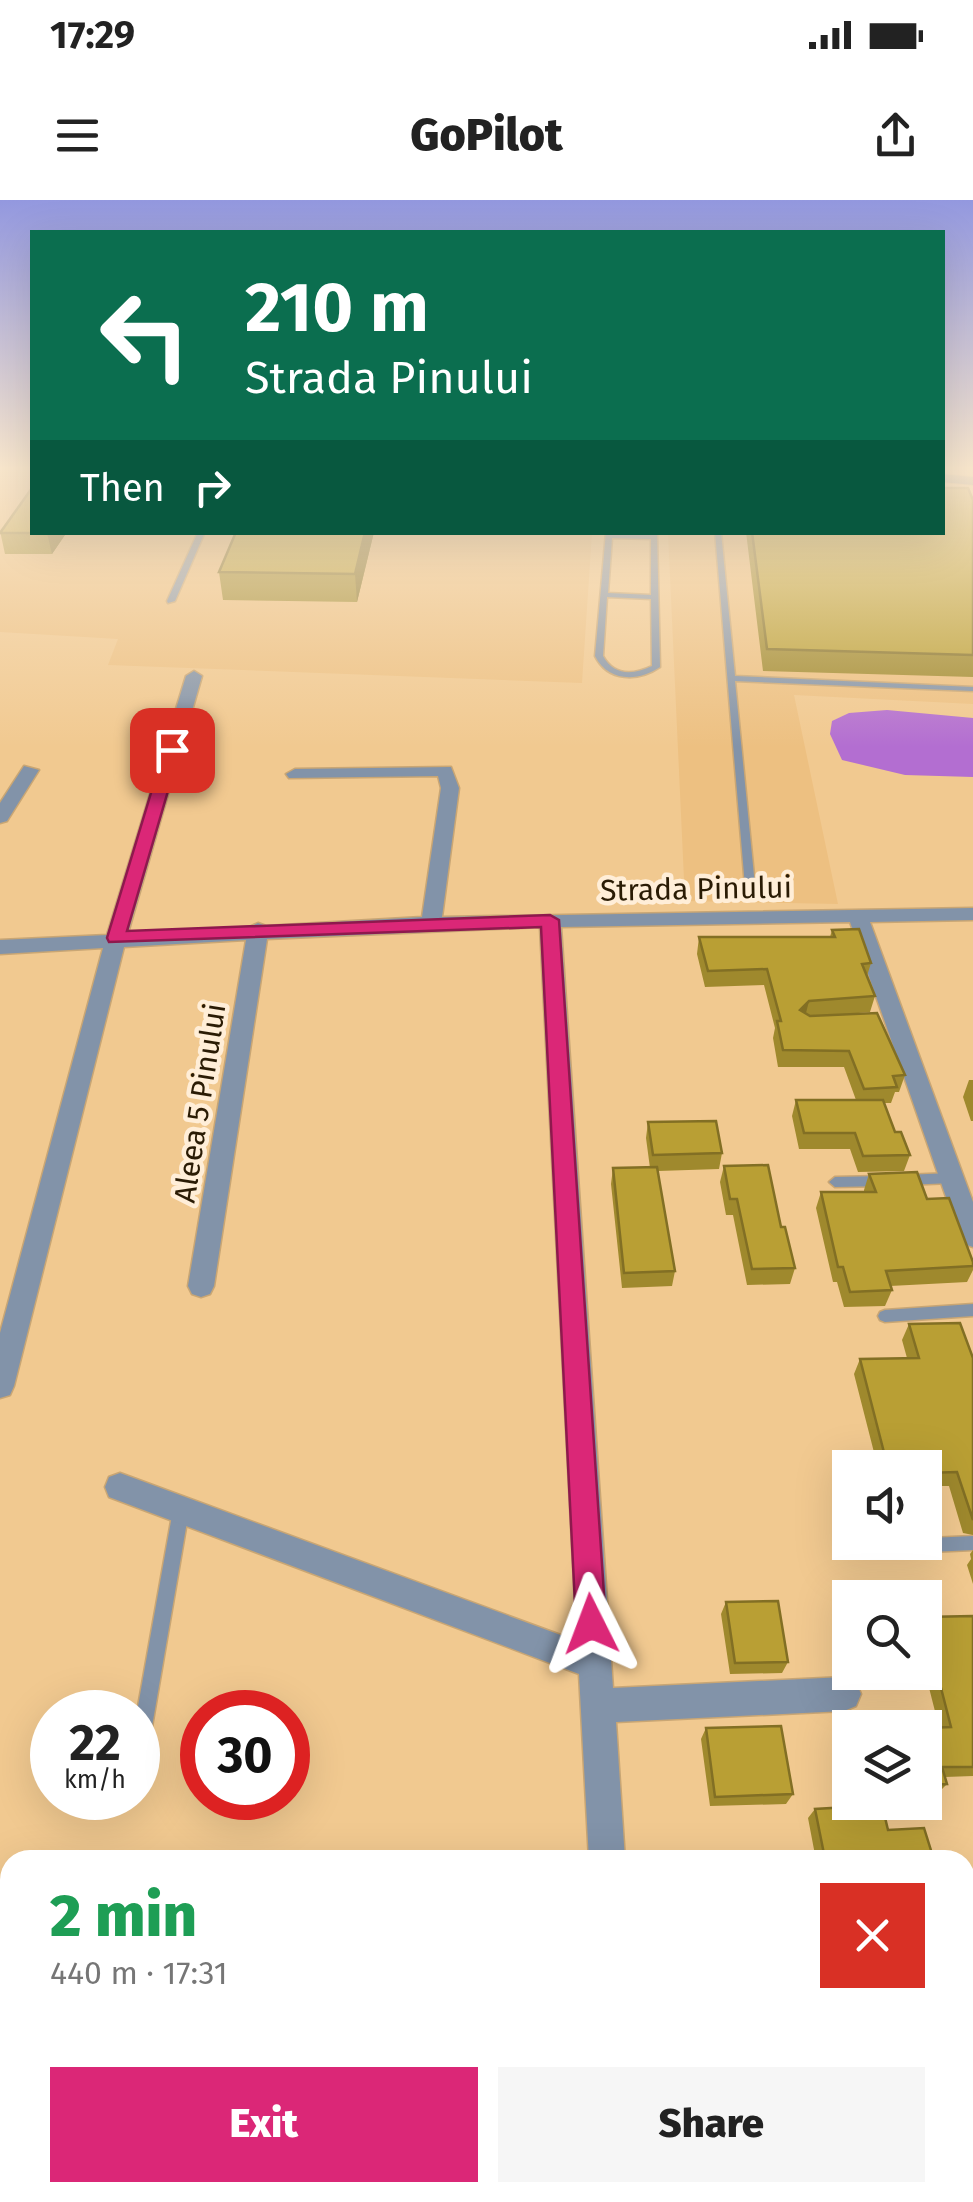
<!DOCTYPE html>
<html lang="en">
<head>
<meta charset="utf-8">
<style>
	body { margin:0; font-family:"Fira Sans",sans-serif; background:#f6f6f6; color:#222; height:100vh; display:flex; flex-direction:column; font-size:38px; white-space:nowrap }
	* { box-sizing:border-box; margin:0 }
	p { font-size:32px; color:#767676 }
	.icon { flex:none; width:55px; height:55px; fill:none; stroke:currentColor; stroke-width:2; stroke-linecap:round; stroke-linejoin:round }
	.map { position:relative; flex:1; overflow:hidden }
	.details { position:absolute; left:0px; top:1650px; width:975px; height:352px; display:flex; flex-direction:column; background:#fff; border-radius:30px 30px 0 0; box-shadow:0 10px 40px #0002 }
	.details>* { flex:none }
	.hud { position:absolute; left:30px; top:30px; width:915px; height:305px; border-radius:0px; box-shadow:0 10px 40px #0002; background:#0b6e4f; color:#fff; overflow:hidden }
	.tools { position:absolute; left:832px; top:1250px; display:grid; gap:20px }
	.tools a { display:grid; place-items:center; width:110px; height:110px; border-radius:0px; background:#fff; box-shadow:0 10px 40px #0002; font-size:50px }
	.speed { position:absolute; left:30px; top:1490px; display:flex; gap:20px; font-size:50px; font-weight:700; text-align:center }
	.speed>* { display:grid; place-content:center; width:130px; height:130px; border-radius:50%; background:#fff; box-shadow:0 10px 40px #0002; line-height:1 }
	.speed small { font-size:25px; font-weight:400 }
	.speed .limit { border:15px solid #d22; background:#fff; color:#111 }
	.pin { position:absolute; display:grid; place-items:center; width:85px; height:85px; color:#fff; margin:-42px; border-radius:20px; box-shadow:0 5px 15px #0006 }
	.me { position:absolute; width:110px; margin:-55px; rotate:357deg; stroke-linejoin:round; filter:drop-shadow(0 0 8px #0008) }
	.turn { display:flex; align-items:center; gap:35px; height:210px; padding:0 50px; font-size:45px }
	.turn .icon { width:130px; height:130px; stroke-width:2.5 }
	.turn b { display:block; font-size:70px; line-height:85px }
	.then { display:flex; align-items:center; height:95px; padding:0 50px; background:#0003; gap:20px; font-size:38px }
	.round { display:grid; place-items:center; flex:none; width:105px; height:105px; border-radius:0px; background:#f6f6f6 }
	.summary { display:flex; align-items:center; justify-content:space-between; height:170px; padding:0 50px }
	h1 { font-size:60px; font-weight:800; line-height:75px; color:#1e9e55 }
	.primary-button { display:flex; gap:20px; margin-top:auto; padding:20px 50px }
	.primary-button a { flex:1; height:115px; border-radius:0px; background:#db2777; color:#fff; font-size:40px; font-weight:800; line-height:115px; text-align:center }
	.primary-button a+a { background:#f6f6f6; color:#222 }
	.status { display:flex; justify-content:space-between; align-items:center; height:70px; padding:0 50px; background:#fff; direction:ltr }
	.status svg { height:28px; fill:currentColor }
	header { display:flex; justify-content:space-between; align-items:center; height:130px; padding:0 50px; background:#fff; font-size:45px; font-weight:800 }
	.map>svg:first-child { display:block }
	.built { fill:#edc081 }
	.water { fill:#b36ed1 }
	.lines { fill:none; stroke-linecap:round; stroke-linejoin:round }
	.service-casing { stroke:#c9a674; stroke-width:3 }
	.minor-casing { stroke:#c9a674; stroke-width:3 }
	.primary-casing { stroke:#c9a674; stroke-width:2 }
	.service { fill:#8293a9; fill-rule:evenodd }
	.minor { fill:#8293a9; fill-rule:evenodd }
	.primary { fill:#415f86; fill-rule:evenodd }
	.wall { fill:#9f892d }
	.shaded-wall { fill:#826f24 }
	.building { fill:#b99f34; stroke:#826f24; stroke-width:2.5 }
	.route { fill:#db2777; stroke:#8e194d; stroke-width:2.5 }
	.labels { text-anchor:middle; dominant-baseline:central; stroke-width:9; stroke-linejoin:round; paint-order:stroke }
	.street-label { font-size:30px; fill:#2a1b04; stroke:#ffeed8 }
</style>
</head>
<body>
<div class="status"><b>17:29</b><svg viewBox="0 0 49 12"><path d="M0 12V9h3v3zM5 12V6h3v6zM10 12V3h3v9zM15 12V0h3v12zM26 1h20v11H26zM47 4h2v5h-2z"/></svg></div>
<header><svg class="icon" aria-label="menu" viewBox="0 0 24 24"><path d="M4 6h16M4 12h16M4 18h16"/></svg>GoPilot<svg class="icon" aria-label="share" viewBox="0 0 24 24"><path d="M12 15V3M7 8l5-5 5 5M5 13v7h14v-7"/></svg></header>
<div class="map">
<svg width="973" height="2002" viewBox="0 0 973 2002">
	<rect width="100%" height="100%" fill="#f1c990"/>
	<!-- built -->
	<path class="built" d="M0 266H32V332L592 333 582 483 108 465 118 439 0 432Z
		M973 301V504L794 495 838 704 685 701 668 333 942 332Z"/>
	<!-- water -->
	<path class="water" d="M887 510 973 518V577L905 575 842 560 830 534 832 521 849 513Z"/>
	<g class="lines">
		<defs>
			<path id="service" d="M198 332H205L175 401 168 403 167 401Z
				M606 332 651 335V332H657L660 467C638 482 608 482 595 456ZM612 338 651 339V395L608 393ZM607 397 651 399 652 466C633 475 614 476 603 456Z
				M715 332H721L735 476 973 487V491L735 481 755 686 750 689 745 686Z
				M952 973 958 978 952 983 904 985 898 980 904 975Z
				M884 976 890 981 884 986 835 987 829 982 835 977Z
				M973 1104V1116L885 1122 880 1120 878 1116 880 1112 885 1110Z
				M181 1303 186 1305 189 1310 147 1556 144 1562 138 1565 137 1512 173 1310 176 1305Z
				M973 1336V1350L930 1352 925 1350 922 1345 925 1340 930 1338Z"/>
			<path id="minor" d="M194 471 202 476 128 733 249 727 258 723 266 726 422 717 441 588 438 576 289 578 286 574 295 569 451 567 459 588 442 717 973 708V720L870 722 973 1002V1047L964 1044 960 1037 850 722 561 727 613 1488 844 1477 856 1482 861 1494 856 1506 844 1511 616 1522 625 1660H589L579 1474 109 1297 105 1287 109 1277 120 1273 577 1441 540 727 267 739 214 1086 210 1094 201 1097 192 1094 188 1086 246 740 124 747 14 1186 10 1195 0 1198V1133L103 748 0 754V740L107 735 186 476Z
				M24 566 39 570 7 621 0 623V603Z
				M605 1992H647V2002H605Z"/>
			<path id="primary" d="M942 274 973 277V285L942 282Z"/>
		</defs>
		<!-- service casing -->
		<use href="#service" class="service-casing"/>
		<!-- minor casing -->
		<use href="#minor" class="minor-casing"/>
		<!-- primary casing -->
		<use href="#primary" class="primary-casing"/>
		<!-- service -->
		<use href="#service" class="service"/>
		<!-- minor -->
		<use href="#minor" class="minor"/>
		<!-- primary -->
		<use href="#primary" class="primary"/>
	</g>
	<!-- wall -->
	<path class="wall" d="M973 300V477L763 471 746 332H942Z
		M0 331 67 332 52 354H5Z
		M236 332H374L357 402 223 400 219 372Z
		M832 730 871 763 867 776 875 796 870 812 823 816 905 875 899 892H895L891 903H884L895 932 910 955 904 971 858 972 850 949H799L792 916 796 900H856L844 867H778L773 838 775 828 764 785 705 787 697 754 699 737H830Z
		M969 880H973V921H971L963 897Z
		M648 922 722 953 719 969 658 971 675 1071 672 1086 622 1088 611 984 613 968H650L646 938Z
		M724 966 781 1027 795 1068 790 1084 747 1085 733 1015H726L720 982Z
		M869 974 927 999 973 1062V1070L967 1082 890 1086 892 1090 885 1106 844 1107 837 1082H833L816 1008 821 992H864V990Z
		M909 1124 973 1158V1335L963 1333 949 1286H925V1268H878L854 1174 860 1159 907 1158 902 1140Z
		M973 1350V1384L967 1365 971 1359 970 1354Z
		M726 1402 788 1462 782 1473 730 1474 721 1414Z
		M973 1416V1576L945 1577 947 1584 937 1594H925V1528L939 1527 925 1472V1417Z
		M706 1528 793 1594 786 1604 710 1606 701 1539Z
		M815 1609 888 1630 934 1660H816L808 1618Z
		M973 1685V1719L965 1720V1686Z"/>
	<!-- shaded-wall -->
	<path class="shaded-wall" d="M47 332H67L52 354 47 333Z
		M365 332H374L357 402 355 374Z
		M809 801 805 817 800 810Z"/>
	<!-- building -->
	<path class="building" d="M32 288V332L47 333H0Z
		M942 288H968L973 300V455L767 449 752 332H942Z
		M236 332H365L355 374 219 372Z
		M859 729 871 763 862 764 875 796 809 801 800 810 810 816 877 813 905 875 893 876 897 887 864 889 849 851 783 850 777 821H781L767 769 708 771 699 737H835L832 730Z
		M796 900H883L895 932H901L910 955 863 956 855 933H804Z
		M716 921 722 953 653 955 648 922Z
		M768 965 781 1027H785L795 1068 752 1069 737 999H730L724 966Z
		M657 967 675 1071 624 1073 613 968Z
		M917 972 927 999 949 998 973 1062V1066L886 1071 892 1090 850 1092 843 1067H838L821 992H876L869 974Z
		M960 1123 973 1158V1320L957 1272 925 1273V1268H888L860 1159 919 1158 909 1124Z
		M910 1395V1398L855 1396Z
		M778 1401 788 1462 735 1463 726 1402Z
		M973 1416V1567H942L947 1584 925 1585V1528L951 1527 931 1449H925V1417Z
		M781 1526 793 1594 715 1597 706 1528Z
		M882 1605 888 1630 924 1628 934 1660H867L866 1657 825 1659 815 1609Z
		M973 1685V1713H965V1686Z"/>
	<!-- sky -->
	<linearGradient id="sky" x2="0" y2="1"><stop stop-color="#9398df"/><stop offset="0.49" stop-color="#f9e7cd"/><stop offset="1" stop-color="#f9e7cd" stop-opacity="0"/></linearGradient>
	<rect width="973" height="547" fill="url(#sky)"/>
	<!-- route -->
	<path class="route" d="M172 546 180 550 127 731 550 715 559 720 606 1424 601 1434 591 1438 581 1434 576 1424 541 727 109 742 107 738 164 550Z"/>
	<g class="labels">
		<!-- street labels -->
		<g class="street-label">
			<text transform="translate(696 689) rotate(-1)">Strada Pinului</text>
			<text transform="translate(200 903) rotate(-81)">Aleea 5 Pinului</text>
		</g>
	</g>
</svg>
<div class="tools">
<a><svg class="icon" aria-label="sound" viewBox="0 0 24 24"><path d="M4 9h4l5-4v14l-5-4H4zM17 9q2 3 0 6"/></svg></a>
<a><svg class="icon" aria-label="search" viewBox="0 0 24 24"><circle cx="10" cy="10" r="6"/><path d="M15 15l6 6"/></svg></a>
<a><svg class="icon" aria-label="layers" viewBox="0 0 24 24"><path d="M12 4l9 5-9 5-9-5zM3 14l9 5 9-5"/></svg></a>
</div>
<div class="speed"><div>22<small>km/h</small></div><div class="limit">30</div></div>
<div class="pin" style="left:172px;top:550px;background:#d93025"><svg class="icon" aria-label="arrive" viewBox="0 0 24 24"><path d="M6 21V4h12l-3 4 3 4H6"/></svg></div>
<svg class="me" style="left:591px;top:1424px" viewBox="-20 -20 40 40"><path d="M0-17L14 15 0 8-14 15z" fill="#db2777" stroke="#fff" stroke-width="4"/></svg>
<div class="hud">
<div class="turn"><svg class="icon" aria-label="left" viewBox="0 0 24 24"><path d="M17 20v-9H6M10 6l-5 5 5 5"/></svg><div><b>210 m</b>Strada Pinului</div></div>
<div class="then">Then<svg class="icon" aria-label="right" viewBox="0 0 24 24"><path d="M7 20v-9h11M14 6l5 5-5 5"/></svg></div>
</div>
<section class="details">
<div class="summary"><div><h1>2 min</h1><p>440 m · 17:31</p></div><a class="round" style="background:#d93025;color:#fff"><svg class="icon" aria-label="close" viewBox="0 0 24 24"><path d="M6 6l12 12M18 6L6 18"/></svg></a></div>
<div class="primary-button"><a>Exit</a><a>Share</a></div>
</section>
</div>
</body>
</html>
